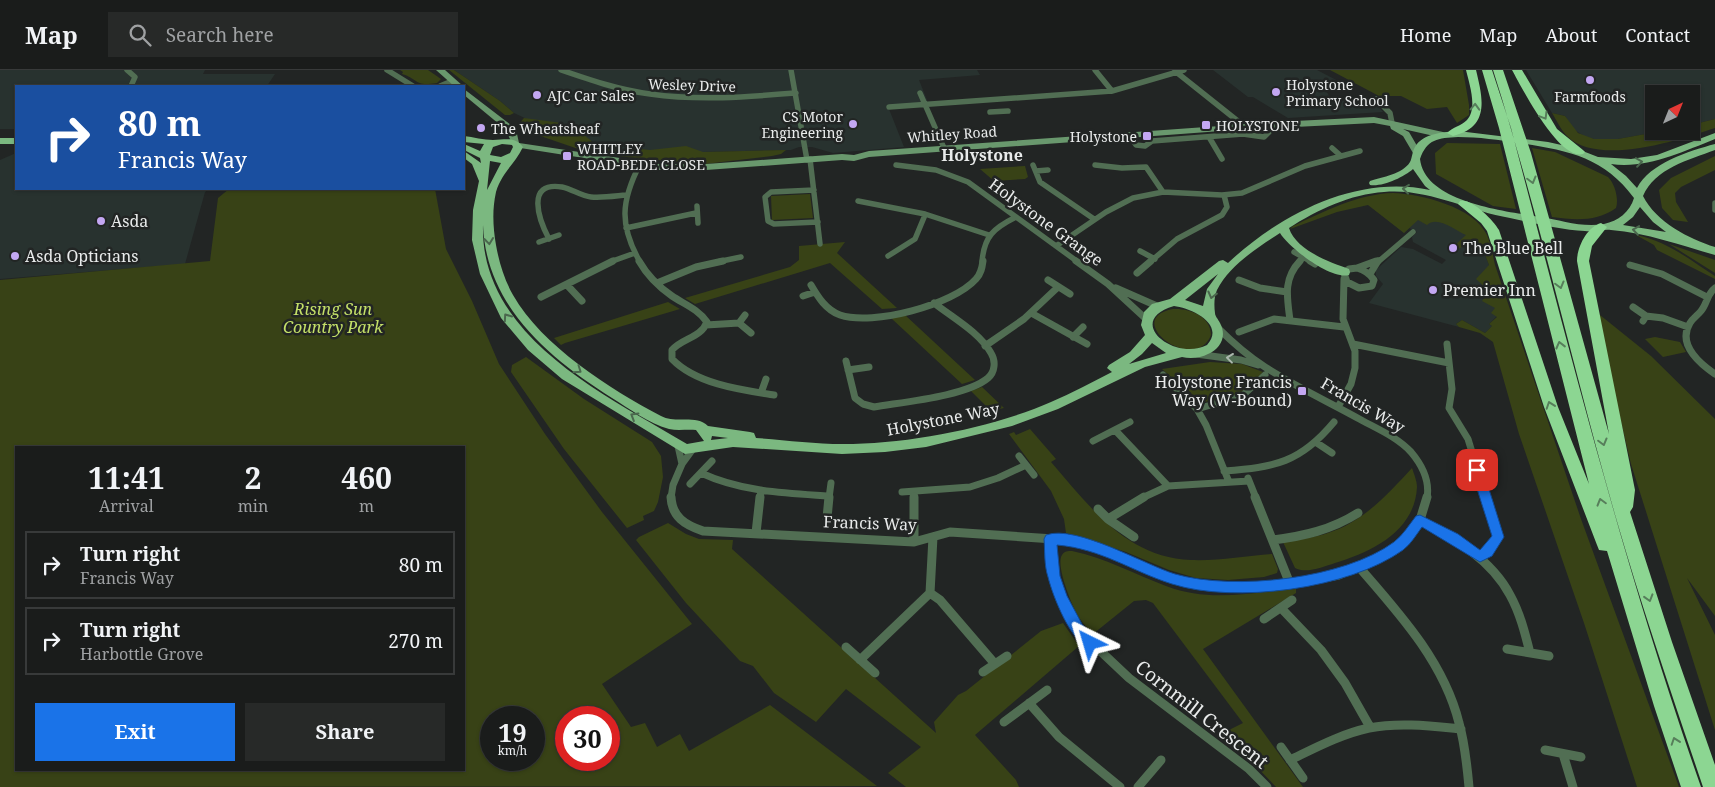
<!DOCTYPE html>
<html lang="en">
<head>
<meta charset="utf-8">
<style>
	body { margin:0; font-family:"Noto Serif",serif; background:#272928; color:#f1f3f6; height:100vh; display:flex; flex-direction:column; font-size:19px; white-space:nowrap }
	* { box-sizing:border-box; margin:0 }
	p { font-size:16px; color:#9fa1a3 }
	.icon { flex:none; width:28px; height:28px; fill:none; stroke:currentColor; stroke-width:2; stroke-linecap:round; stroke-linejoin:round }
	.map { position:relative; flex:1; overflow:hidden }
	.drawer { position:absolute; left:15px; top:376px; width:450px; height:325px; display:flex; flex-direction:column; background:#1a1c1b; border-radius:0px; box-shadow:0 1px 4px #0004,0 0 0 1px #383a3a }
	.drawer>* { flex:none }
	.banner { position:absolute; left:15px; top:15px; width:450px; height:105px; border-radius:0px; box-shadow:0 1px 4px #0004,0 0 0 1px #383a3a; background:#1a4fa0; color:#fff; overflow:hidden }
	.needle { width:32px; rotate:43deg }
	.fabs { position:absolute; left:1645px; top:15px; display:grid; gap:10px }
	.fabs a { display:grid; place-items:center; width:55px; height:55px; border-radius:0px; background:#1a1c1b; box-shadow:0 1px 4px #0004,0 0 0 1px #383a3a; font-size:25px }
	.speed { position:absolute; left:480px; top:636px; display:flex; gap:10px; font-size:25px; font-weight:700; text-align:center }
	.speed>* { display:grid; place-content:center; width:65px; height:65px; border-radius:50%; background:#1a1c1b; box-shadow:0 1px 4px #0004,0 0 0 1px #383a3a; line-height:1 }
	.speed small { font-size:12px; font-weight:400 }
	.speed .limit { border:8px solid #d22; background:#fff; color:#111 }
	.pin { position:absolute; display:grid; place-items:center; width:42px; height:42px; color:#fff; margin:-21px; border-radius:10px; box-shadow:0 2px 8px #0006 }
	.me { position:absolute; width:55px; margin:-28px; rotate:320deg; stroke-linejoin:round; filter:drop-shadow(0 0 4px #0008) }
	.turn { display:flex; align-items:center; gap:18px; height:105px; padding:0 20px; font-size:22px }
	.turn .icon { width:65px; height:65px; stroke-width:2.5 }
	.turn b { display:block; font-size:35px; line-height:42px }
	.eta { display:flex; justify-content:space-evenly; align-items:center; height:85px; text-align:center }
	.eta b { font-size:30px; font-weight:700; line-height:35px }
	.primary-button { display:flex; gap:10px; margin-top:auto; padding:10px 20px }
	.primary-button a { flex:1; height:58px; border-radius:0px; background:#1a73e8; color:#fff; font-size:20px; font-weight:700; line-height:58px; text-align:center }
	.primary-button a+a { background:#272928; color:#f1f3f6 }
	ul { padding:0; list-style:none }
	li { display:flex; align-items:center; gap:15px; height:68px; margin:0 10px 8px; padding:0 10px; border:2px solid #383a3a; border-radius:0px }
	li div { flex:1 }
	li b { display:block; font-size:19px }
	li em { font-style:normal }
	header { display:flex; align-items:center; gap:30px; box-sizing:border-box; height:70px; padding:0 25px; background:#1a1c1b; border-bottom:1px solid #383a3a }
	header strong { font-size:24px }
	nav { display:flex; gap:28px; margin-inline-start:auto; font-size:18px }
	.search { width:350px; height:45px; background:#272928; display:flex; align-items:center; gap:12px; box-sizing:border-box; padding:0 18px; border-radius:0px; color:#9fa1a3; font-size:19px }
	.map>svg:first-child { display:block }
	.built { fill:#28322f }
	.green { fill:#384216; fill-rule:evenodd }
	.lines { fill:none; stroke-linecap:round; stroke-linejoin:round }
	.street-far2 { stroke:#516e53; stroke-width:5.5 }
	.street-far1 { stroke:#516e53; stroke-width:7 }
	.street { stroke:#516e53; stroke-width:9 }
	.secondary { fill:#69986d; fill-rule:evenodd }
	.primary { fill:#7bb880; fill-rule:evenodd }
	.highway { fill:#8cd692; fill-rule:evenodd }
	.oneway { stroke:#577e5b }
	.oneway2 { stroke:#4a674d }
	.oneway3 { stroke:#acb9ae }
	.route { fill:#1a73e8; stroke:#114b97 }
	.poi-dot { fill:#c3a7f2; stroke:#222524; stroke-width:2 }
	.labels { text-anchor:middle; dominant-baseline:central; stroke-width:5; stroke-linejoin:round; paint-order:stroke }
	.far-poi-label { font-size:14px; fill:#e9ebeb; stroke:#222524; text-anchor:start }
	.far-street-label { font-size:14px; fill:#e9ebeb; stroke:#222524 }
	.far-quarter-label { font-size:16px; font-weight:bold; fill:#e9ebeb; stroke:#222524 }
	.poi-label { font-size:16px; fill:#e9ebeb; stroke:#222524; text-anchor:start }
	.street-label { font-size:16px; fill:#e9ebeb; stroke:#222524 }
	.park-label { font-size:16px; font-style:italic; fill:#c4e068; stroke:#222524 }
	.near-street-label { font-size:19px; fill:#e9ebeb; stroke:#222524 }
</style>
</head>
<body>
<header>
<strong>Map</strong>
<div class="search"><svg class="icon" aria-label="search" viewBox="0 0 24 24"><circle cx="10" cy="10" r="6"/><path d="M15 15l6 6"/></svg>Search here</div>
<nav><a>Home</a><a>Map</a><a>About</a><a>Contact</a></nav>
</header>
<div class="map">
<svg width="1715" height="717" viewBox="0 0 1715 717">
	<rect width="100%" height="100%" fill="#222524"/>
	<!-- built -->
	<path class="built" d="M0 0H205L203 4H275L267 16H16V59H0Z
		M454 0H977L980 5 919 10 929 35 889 39 904 77 833 83 812 77H799L791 80 703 82 659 86 583 75 514 43 500 31Z
		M1213 0H1317L1344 14 1325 19 1331 29 1371 27 1383 42 1288 48 1253 27H1248Z
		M1526 0H1715V49L1691 55V24H1654V61H1662L1618 69H1594L1585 67 1572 58 1565 46 1552 43Z
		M16 83V119H209L205 122 185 194 0 209V90Z
		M1374 139 1447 141 1484 182 1489 195 1482 213 1488 223 1485 228 1496 238 1497 246 1489 254 1492 256 1485 263 1462 250 1456 254 1459 257 1369 233 1383 214 1376 206V200L1401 177 1413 179 1442 194 1446 190 1413 172 1412 167 1417 162 1409 158 1404 163Z"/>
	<!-- green -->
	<path class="green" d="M400 0H428L441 9 437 13C414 17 419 9 402 4L403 2Z
		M449 0H454L500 31 514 43 510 45H505Z
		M1330 0H1463L1469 35V45L1457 53 1447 37 1427 39 1401 26H1379Z
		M1552 43 1565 46 1578 63 1594 69H1618L1662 61H1691V55L1715 49V58C1679 70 1598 97 1567 66 1561 60 1557 51 1552 43Z
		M524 48 562 53 584 65 599 77 623 81 630 78 650 80 686 76 703 82 786 80 781 84 772 86 705 94 645 89 590 83 520 59 518 55Z
		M1447 73 1500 74 1516 139 1493 136 1436 104 1435 83Z
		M1532 78 1555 82 1608 107C1615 114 1619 129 1616 138 1597 152 1574 150 1552 147Z
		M1715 86V100L1681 117 1675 123 1676 132 1688 152 1673 150 1662 138 1659 120 1671 108Z
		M1025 96 1028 107 1025 109 994 111 980 99Z
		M229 119H435L446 179 472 231 499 294 545 364 602 442 692 554 602 614 631 657 645 653 657 677 680 664 689 681 770 635 877 716 0 717V210L210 191 218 128ZM16 378H464V700H16ZM491 648H534V690H491ZM566 648H609V690H566Z
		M1393 123C1421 124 1474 137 1487 165 1491 174 1493 186 1495 195L1581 449 1679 717H1637L1584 553 1519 364 1493 272 1480 263 1459 257 1456 254 1462 250 1485 263 1492 256 1489 254 1497 247 1491 243 1495 238 1482 231 1488 223 1486 218 1476 209 1489 195 1484 182 1468 174 1458 179 1453 177 1466 165C1455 160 1437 145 1427 155L1418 150 1404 163 1368 135 1337 142 1290 159 1293 156C1325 141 1358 124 1393 123Z
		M810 124 813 148 772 150 771 126Z
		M1636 165C1667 171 1690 190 1715 206V209L1657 180 1654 175Z
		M845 172 837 183 897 238 882 239 830 193 695 234 685 228 790 197 799 190V176Z
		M1669 174 1715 190V203Z
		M668 232 680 239 565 273 561 275 554 268Z
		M1173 239C1189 238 1211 246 1211 265 1195 306 1120 249 1173 239Z
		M1595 241 1651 286 1715 349V546L1687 508 1715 565V660L1631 394Z
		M905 245 975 310 962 314 891 248Z
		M1655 267 1680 272 1686 282 1663 287 1645 269Z
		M526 287 584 329 652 372 661 386 663 407 658 432 654 441 643 446 644 450 627 458 564 379 511 302 512 295Z
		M1210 292 1242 294 1263 302C1237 330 1235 327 1198 333 1193 320 1173 310 1162 299Z
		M982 317 1004 338 991 341 971 321Z
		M1030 359 1056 389 1051 392C1089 436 1127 488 1191 490 1218 491 1245 486 1272 484L1278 499 1277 503 1264 507 1228 510 1196 508 1169 500 1126 482 1066 463 1064 449 1051 421 1009 364 1014 362 1016 365Z
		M1412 398C1414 404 1417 411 1417 417 1415 461 1372 482 1335 493 1323 497 1306 504 1295 498L1283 472C1298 469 1314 468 1328 463 1363 452 1388 424 1412 398Z
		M668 453 686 464 699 469 733 470 732 479 936 663 934 652 958 625 966 621 1041 561 1063 553 1079 576 975 665 1016 710 1019 717H906L888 703 921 677 846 619 816 652 774 623 753 596 740 591 686 533 636 470 639 467Z
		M1072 481C1106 488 1134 504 1166 516 1211 533 1250 522 1296 519V523L1203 579 1303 717H1276L1254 694 1250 685 1229 668 1217 666 1243 653 1153 533 1146 530 1134 531 1093 564C1089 559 1083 554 1080 549 1073 539 1055 495 1062 485 1064 481 1068 481 1072 481Z"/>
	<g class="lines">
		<!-- street-far2 -->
		<path class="street-far2" d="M127 0 135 7 131 16
			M387 0 413 16
			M561 0C590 10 619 20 650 24 699 31 747 27 796 23
			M791 0 807 90
			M1095 0 1112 21
			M1175 1 1239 52
			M440 16 452 11
			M920 23 944 78
			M1376 29 1390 43 1392 53
			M889 37 1112 21 1184 0
			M990 42 1008 41
			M1129 65 1136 75 1145 76 1152 71 1243 64 1264 67 1269 62 1265 55
			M1209 67 1222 89
			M1332 78 1341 86
			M810 89 820 174
			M896 95 936 100 968 112 1078 192
			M1033 95 1040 112 1094 149
			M1095 95 1122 98 1146 97 1163 122
			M1036 101 1048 100
			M814 120 771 122 765 127 768 151 774 154 818 152
			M858 131 925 144 989 165
			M1715 133V140
			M697 136 698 153
			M626 158 696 143
			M549 169C539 150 525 111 562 117 572 119 581 126 591 127 603 128 615 126 626 125
			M539 172 559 165
			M1056 176 1106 142 1133 128 1163 122 1222 125 1242 123 1305 96 1360 81
			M1140 181 1155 189
			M1294 182 1312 192
			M888 186 915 169 925 145
			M610 192 635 183
			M640 192C619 155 621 131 640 94
			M717 192 741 187
			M982 192C984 166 994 158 1016 147
			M1150 192 1177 169 1222 145 1227 137 1224 125
			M1299 192 1304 187
			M1373 192 1379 190
			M1378 192 1413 162"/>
		<!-- street-far1 -->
		<path class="street-far1" d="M639 191C647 205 659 217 672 226 684 234 698 239 707 252 701 268 682 268 672 280V289C696 314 741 320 774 325
			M1076 191 1108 214 1146 249
			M1310 191 1315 194
			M1630 195 1662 204 1707 227
			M1357 198C1364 200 1370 204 1374 210L1372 216 1359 218 1347 212 1344 203 1349 199Z
			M1357 198 1376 191
			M1137 203 1151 191
			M1370 204 1378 191
			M1048 210 1070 224
			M1239 210 1260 218 1287 222
			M657 213 696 197 723 191
			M567 215 582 231
			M811 215C818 227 826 240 840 245 873 256 953 235 976 209 981 204 982 198 983 191
			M1116 218 1157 236
			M1715 218C1707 224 1707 234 1701 241 1698 245 1693 248 1690 253 1677 274 1699 293 1715 304
			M803 226 815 222
			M541 227 613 191
			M1633 237 1646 246 1643 251
			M1033 244 1087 274
			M745 245 739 253 751 263
			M1646 246 1663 248 1688 257
			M1290 250C1287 227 1283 209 1300 191
			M706 255 739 253
			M1218 258C1232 272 1248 286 1265 297 1296 317 1331 333 1363 351 1380 360 1398 368 1411 382 1422 395 1430 411 1427 428
			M1239 262 1274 249 1344 257
			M1073 267 1083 257
			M1353 274 1449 293
			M1447 274 1452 319 1449 338 1468 369 1486 428
			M985 276 1024 249 1058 217
			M1196 284 1241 290 1258 295
			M846 291 855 328 863 334 874 337C903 332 967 326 988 308 995 302 996 291 991 283 979 262 953 248 934 233
			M848 300 869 297
			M1163 305 1197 339 1206 355 1229 412
			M761 323 766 309
			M1338 337 1351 314 1355 298V281L1343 249 1344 209
			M1197 339 1242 326 1265 305
			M1115 360 1168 416
			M1093 371 1130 352
			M1317 373 1332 383
			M678 376 682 394 693 379
			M1019 386 1034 405
			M1224 401C1275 397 1300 393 1334 352
			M701 403C742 422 785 423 829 426
			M1248 408 1256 428
			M690 414 712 391
			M902 422 970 417 998 408 1026 395
			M914 422V428
			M671 428 673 415 682 394
			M760 428 761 420
			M829 428 831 413
			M1142 428 1168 416 1249 411"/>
		<!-- street -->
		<path class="street" d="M671 427C672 447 685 455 703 461L914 472 950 462 1069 470 1105 480 1173 509 1192 514 1229 517 1290 514 1339 505 1384 485 1409 466 1420 450 1427 427
			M914 427V472
			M1255 427 1290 514
			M1098 439 1108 449 1134 467
			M827 448 829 427
			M1108 449 1144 427
			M1420 450C1455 469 1491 489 1510 525 1520 543 1525 563 1530 583
			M756 463 760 427
			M1050 469 1053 506 1077 559 1129 608 1249 699 1267 717
			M1273 470C1304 466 1331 460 1358 443
			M1480 487 1487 482 1498 467 1486 427
			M1359 497C1399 543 1444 592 1459 653 1465 674 1467 695 1469 717
			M930 523 940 530 995 594
			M1281 538 1321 580 1345 613 1370 657
			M1264 549 1292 530
			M846 577 875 603
			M1507 579 1549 586
			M860 590 930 523 933 467
			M983 602 1007 586
			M1029 633 1059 667 1120 717
			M1004 652 1047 620
			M1281 677 1303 708
			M1545 680 1581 687
			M1563 684 1573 717
			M1290 690C1315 678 1341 664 1369 658 1399 652 1431 656 1461 659
			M1138 717 1161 690"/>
		<!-- secondary -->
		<path class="secondary" d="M436 0H445L463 16H454Z
			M464 19 511 55 517 64 519 73 660 94H706L842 84 854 85 869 81 1220 56 1239 49 1256 53 1374 47 1443 62 1447 65 1443 68 1403 59 1409 62 1420 81 1416 84 1413 83 1403 66 1391 59 1390 56 1374 53 1256 59 1239 55 1221 61 869 87 854 91 842 90 706 100H660L514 77 505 59 464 25Z"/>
		<!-- primary -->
		<path class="primary" d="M1458 61 1548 72 1575 78 1598 87 1631 89 1657 85 1715 63V69C1682 82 1647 99 1611 94L1626 106 1637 118C1650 93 1689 81 1715 74V80C1689 90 1655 98 1643 126 1656 152 1689 169 1715 177V185C1680 175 1647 163 1611 160 1603 159 1594 162 1585 161 1560 160 1534 153 1510 148 1468 141 1428 118 1384 122 1351 124 1317 140 1289 158 1296 180 1329 192 1349 199L1350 202 1349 205C1331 210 1289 178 1280 163 1258 177 1229 196 1217 220 1214 226 1214 236 1215 243 1215 246 1218 249 1220 253 1227 266 1221 278 1208 284 1201 288 1190 289 1182 287L1145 297 1058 339 1012 356 926 377 885 382 842 384 733 377 685 384 562 309 528 280 501 248 480 204 472 170 473 140 479 111 472 94 464 88V81L481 93 480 88 464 80V74L480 81 484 74 464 72V66C473 67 484 70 493 70 505 70 515 66 523 77 515 94 502 102 496 122 492 140 493 157 496 175 499 192 504 209 513 225 542 276 610 319 661 346 676 354 696 344 708 356L750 362 754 363 756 368C784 370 814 374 843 374 908 374 992 358 1051 332 1072 323 1092 312 1112 302L1107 298 1109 295 1130 282 1145 265 1141 255 1144 242 1152 234 1170 229 1219 191 1223 190 1228 193C1280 144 1357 104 1430 120L1425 116 1413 99C1404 107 1383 117 1370 115L1369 113 1370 111C1382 107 1403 104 1410 92 1412 89 1412 82 1415 77 1423 63 1444 62 1458 61ZM1458 67C1479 67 1499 70 1519 73 1567 80 1604 87 1634 128 1630 142 1618 151 1604 154 1582 158 1561 150 1540 147 1506 141 1425 133 1420 89 1427 69 1438 68 1458 67ZM502 74 512 75 513 77 510 83 501 87 490 85 493 77ZM490 91 501 93 487 120ZM1640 137 1653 152 1666 162 1623 155 1633 147ZM483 155C486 236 549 288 612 328 630 339 648 353 669 359 678 361 687 359 696 360L704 371 687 374C606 325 480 267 483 155ZM1218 204 1207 219 1203 236 1185 230ZM1174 236C1191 238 1226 254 1207 275 1175 292 1123 251 1174 236ZM1152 273 1166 283 1129 294 1142 284ZM712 366 728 368 711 370Z
			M0 68H16V74H0Z"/>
		<!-- highway -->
		<path class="highway" d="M1466 0H1476C1483 29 1490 57 1453 66L1447 63C1453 57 1461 56 1467 50 1478 38 1469 13 1466 0Z
			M1482 0H1492L1511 58C1569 280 1625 501 1701 717H1681L1654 636 1607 481 1599 480 1597 475 1544 337 1487 161 1481 153 1458 134 1460 131C1472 128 1493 150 1499 160L1558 337 1589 414 1499 58Z
			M1493 0H1503L1531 83 1609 364 1577 191C1577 177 1587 157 1601 153L1607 157 1592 176 1589 191 1635 420 1633 437 1630 442 1672 572 1715 695V717H1703C1673 628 1642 538 1616 448 1573 299 1540 148 1493 0Z
			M1512 0H1522L1557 59 1583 80 1585 82 1583 84C1559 91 1522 18 1512 0Z"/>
	</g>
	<!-- one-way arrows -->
	<defs><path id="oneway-chevron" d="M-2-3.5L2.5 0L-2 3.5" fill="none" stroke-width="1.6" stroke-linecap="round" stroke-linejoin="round" transform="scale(1.25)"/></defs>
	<g class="oneway">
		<use href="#oneway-chevron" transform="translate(1475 37) rotate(-88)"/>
		<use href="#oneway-chevron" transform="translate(1544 46) rotate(59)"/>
		<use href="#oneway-chevron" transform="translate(1532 110) rotate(75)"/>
		<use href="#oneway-chevron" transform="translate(1560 215) rotate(75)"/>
		<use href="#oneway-chevron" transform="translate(1560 275) rotate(-104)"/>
		<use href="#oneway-chevron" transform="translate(1550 335) rotate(-109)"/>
		<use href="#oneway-chevron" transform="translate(1603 372) rotate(75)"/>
		<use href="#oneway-chevron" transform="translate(1601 432) rotate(-106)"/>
		<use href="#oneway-chevron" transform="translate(1649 528) rotate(73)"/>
		<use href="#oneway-chevron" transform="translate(1675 671) rotate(-109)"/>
	</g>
	<g class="oneway2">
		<use href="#oneway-chevron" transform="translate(1639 92) rotate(-8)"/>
		<use href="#oneway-chevron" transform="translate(1406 119) rotate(-174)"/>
		<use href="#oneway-chevron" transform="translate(1636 160) rotate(-172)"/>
		<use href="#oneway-chevron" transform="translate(489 171) rotate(83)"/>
		<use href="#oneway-chevron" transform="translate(1212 225) rotate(104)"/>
		<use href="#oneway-chevron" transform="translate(507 247) rotate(-125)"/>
		<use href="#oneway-chevron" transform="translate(578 300) rotate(35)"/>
		<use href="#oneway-chevron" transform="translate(634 346) rotate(-149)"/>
	</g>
	<use class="oneway3" href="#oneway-chevron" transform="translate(1230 288) rotate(-173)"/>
	<!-- route -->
	<path class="route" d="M1477 395 1482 396 1483 400 1504 467 1492 486 1480 492 1422 457C1416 465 1411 474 1403 480 1349 519 1235 534 1172 514 1131 501 1102 479 1057 475L1060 506 1067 526 1082 554 1097 573 1095 578 1090 579C1071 572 1053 527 1048 507 1044 495 1045 481 1044 469L1046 465C1076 454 1145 495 1175 504 1234 521 1344 509 1394 472 1403 465 1409 455 1416 446L1420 445 1458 464 1480 480 1492 466 1471 400 1473 396Z"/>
	<!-- markers -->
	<g class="poi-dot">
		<circle cx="1590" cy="10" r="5"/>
		<circle cx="1276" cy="22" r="5"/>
		<circle cx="537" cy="25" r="5"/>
		<circle cx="853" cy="54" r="5"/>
		<rect x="1201" y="50" width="10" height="10" rx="2.5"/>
		<circle cx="481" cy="58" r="5"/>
		<rect x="1142" y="61" width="10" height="10" rx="2.5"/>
		<rect x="562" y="81" width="10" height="10" rx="2.5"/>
		<circle cx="101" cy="151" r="5"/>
		<circle cx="1453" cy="178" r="5"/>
		<circle cx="15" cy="186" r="5"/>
		<circle cx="1433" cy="220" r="5"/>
		<rect x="1297" y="316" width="10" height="10" rx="2.5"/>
	</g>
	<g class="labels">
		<!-- far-poi labels -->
		<g class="far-poi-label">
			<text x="1286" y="14">Holystone<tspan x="1286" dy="16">Primary School</tspan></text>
			<text x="547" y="25">AJC Car Sales</text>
			<text x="1590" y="26" text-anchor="middle">Farmfoods</text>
			<text x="843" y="46" text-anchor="end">CS Motor<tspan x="843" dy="16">Engineering</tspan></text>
			<text x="1216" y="55">HOLYSTONE</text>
			<text x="491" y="58">The Wheatsheaf</text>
			<text x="1137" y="66" text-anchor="end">Holystone</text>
			<text x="577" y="78">WHITLEY<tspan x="577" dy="16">ROAD-BEDE CLOSE</tspan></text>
		</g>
		<!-- far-street labels -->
		<g class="far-street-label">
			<text transform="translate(692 15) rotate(2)">Wesley Drive</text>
			<text transform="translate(952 64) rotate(-4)">Whitley Road</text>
		</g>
		<!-- far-quarter labels -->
		<g class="far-quarter-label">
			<text x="982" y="85">Holystone</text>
		</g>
		<!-- poi labels -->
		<g class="poi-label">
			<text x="111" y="151">Asda</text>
			<text x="1463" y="178">The Blue Bell</text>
			<text x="25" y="186">Asda Opticians</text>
			<text x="1443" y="220">Premier Inn</text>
			<text x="1292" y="312" text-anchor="end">Holystone Francis<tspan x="1292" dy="18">Way (W-Bound)</tspan></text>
		</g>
		<!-- street labels -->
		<g class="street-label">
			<text transform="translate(1046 152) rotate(36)">Holystone Grange</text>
			<text transform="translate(1363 335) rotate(30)">Francis Way</text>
			<text transform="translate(943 349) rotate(-11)">Holystone Way</text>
			<text transform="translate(870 453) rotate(2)">Francis Way</text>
		</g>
		<!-- park labels -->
		<g class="park-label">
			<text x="333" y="239">Rising Sun<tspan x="333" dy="18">Country Park</tspan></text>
		</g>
		<!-- near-street labels -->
		<g class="near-street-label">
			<text transform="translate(1202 644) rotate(38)">Cornmill Crescent</text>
		</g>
	</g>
</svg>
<div class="fabs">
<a><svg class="needle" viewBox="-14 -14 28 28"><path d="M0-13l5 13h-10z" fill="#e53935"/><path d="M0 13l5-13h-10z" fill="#9fa1a3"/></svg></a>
</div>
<div class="speed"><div>19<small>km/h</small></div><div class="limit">30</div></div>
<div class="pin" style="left:1477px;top:400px;background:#d93025"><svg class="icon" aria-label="arrive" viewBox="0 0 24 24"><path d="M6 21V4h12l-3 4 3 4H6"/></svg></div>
<svg class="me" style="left:1090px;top:573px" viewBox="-20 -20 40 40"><path d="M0-17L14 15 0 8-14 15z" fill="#1a73e8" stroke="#fff" stroke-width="4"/></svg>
<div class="banner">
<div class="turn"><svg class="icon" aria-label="right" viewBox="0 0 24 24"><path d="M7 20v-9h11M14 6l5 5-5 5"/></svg><div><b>80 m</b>Francis Way</div></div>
</div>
<section class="drawer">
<div class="eta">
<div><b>11:41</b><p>Arrival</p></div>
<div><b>2</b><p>min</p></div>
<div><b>460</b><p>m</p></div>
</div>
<ul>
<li><svg class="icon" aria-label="right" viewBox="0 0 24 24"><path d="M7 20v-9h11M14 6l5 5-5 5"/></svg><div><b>Turn right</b><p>Francis Way</p></div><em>80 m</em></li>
<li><svg class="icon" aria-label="right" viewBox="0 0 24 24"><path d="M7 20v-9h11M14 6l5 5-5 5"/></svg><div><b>Turn right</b><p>Harbottle Grove</p></div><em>270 m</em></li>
</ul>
<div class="primary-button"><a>Exit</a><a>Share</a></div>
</section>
</div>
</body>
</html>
